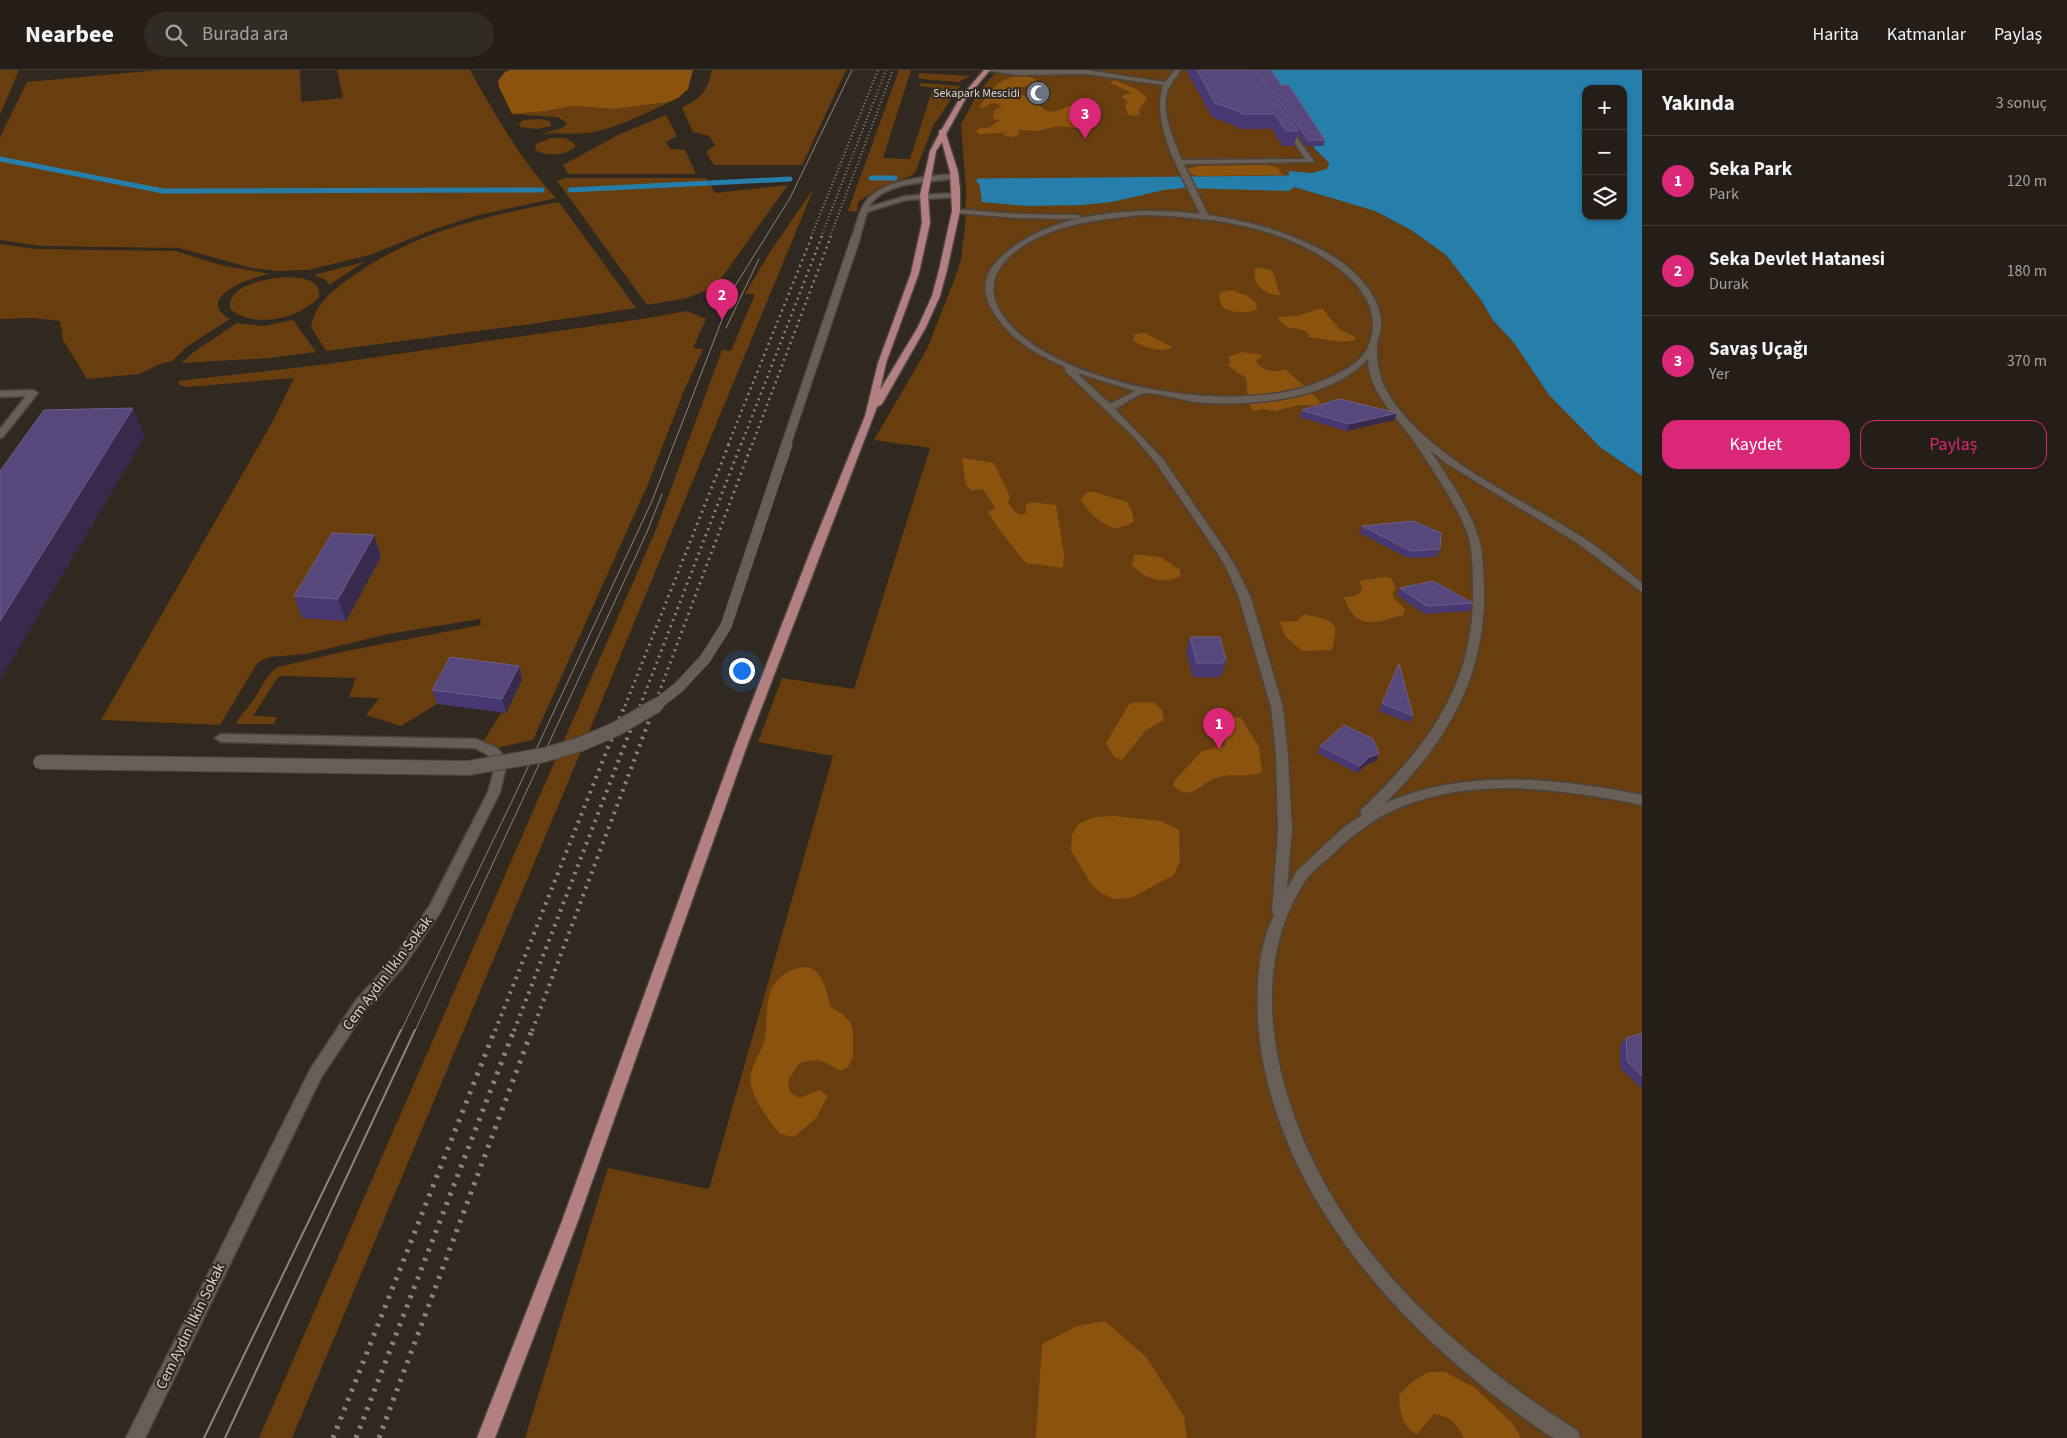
<!DOCTYPE html>
<html lang="tr">
<head>
<meta charset="utf-8">
<style>
	:root { --surface:#251e18; --page:#312b25; --text:#f1f3f6; --muted:#a3a2a2; --line:#423c37; --accent:#db2777 }
	body { margin:0; font-family:"Source Sans 3",sans-serif; background:var(--page); color:var(--text) }
	.controls { position:absolute; right:15px; top:15px; display:grid; overflow:hidden; border-radius:10px; box-shadow:0 1px 4px #0004 }
	.controls button { width:45px; height:45px; display:grid; place-items:center; padding:0; border:0; border-bottom:1px solid var(--line); background:var(--surface); color:var(--text); font:25px sans-serif }
	.you { position:absolute; left:741px; top:600px; width:18px; height:18px; margin:-12px; border:4px solid #fff; border-radius:50%; background:#1a73e8; box-shadow:0 0 0 8px #1a73e833 }
	.badge { display:grid; place-items:center; width:32px; height:32px; border-radius:50%; background:var(--accent); color:#fff; font-size:16px; font-weight:700 }
	.pin { position:absolute; translate:-50% -41px; filter:drop-shadow(0 1px 2px #0008) }
	.pin::after { content:''; position:absolute; top:26px; width:18px; height:15px; background:inherit; clip-path:polygon(0 0,100% 0,50% 100%) }
	.list { margin:0; padding:0; list-style:none }
	h2 { display:flex; justify-content:space-between; align-items:center; height:65px; margin:0; padding:0 20px; font-size:21px }
	h2 small { font-size:16px; font-weight:400; color:var(--muted) }
	.list li { display:grid; grid-template-columns:32px 1fr auto; gap:15px; align-items:center; box-sizing:border-box; height:90px; padding:0 20px; border-top:1px solid var(--line) }
	.list b { display:block; font-size:19px; white-space:nowrap }
	.list p { margin:0; font-size:16px; white-space:nowrap; color:var(--muted) }
	.list em { font-size:16px; font-style:normal; color:var(--muted) }
	.actions { display:flex; gap:10px; padding:15px 20px }
	.actions a { flex:1; padding:11px 0; border:1px solid var(--accent); border-radius:15px; text-align:center; font-size:18px; color:var(--accent) }
	.actions .main { background:var(--accent); color:#fff }
	.icon { flex:none; width:28px; height:28px; fill:none; stroke:currentColor; stroke-width:2; stroke-linecap:round; stroke-linejoin:round }
	.map { position:relative; flex:none; width:1642px; height:1368px; overflow:hidden }
	header { display:flex; align-items:center; gap:30px; box-sizing:border-box; height:70px; padding:0 25px; background:var(--surface); border-bottom:1px solid var(--line) }
	header strong { font-size:24px }
	nav { display:flex; gap:28px; margin-inline-start:auto; font-size:18px }
	.search { width:350px; height:45px; background:var(--page); display:flex; align-items:center; gap:12px; box-sizing:border-box; padding:0 18px; border-radius:28px; color:var(--muted); font-size:19px }
	main { display:flex }
	aside { flex:1; background:var(--surface) }
	.map>svg:first-child { display:block }
</style>
</head>
<body>
<header>
<strong>Nearbee</strong>
<div class="search"><svg class="icon" aria-label="search" viewBox="0 0 24 24"><circle cx="10" cy="10" r="6"/><path d="M15 15l6 6"/></svg>Burada ara</div>
<nav><a>Harita</a><a>Katmanlar</a><a>Paylaş</a></nav>
</header>
<main>
<div class="map">
<svg width="1642" height="1368" viewBox="0 0 1642 1368">
	<rect width="100%" height="100%" fill="#312820"/>
	<!-- green -->
	<g fill="#683e0f">
		<polygon points="0,0 19,0 0,45"/>
		<path d="M161,0H300L301,32L343,28L337,0H470C495,45 521,90 556,128L475,146L432,160L370,185L308,200L277,201L252,198L179,178L40,176L0,170V67L27,12Z"/>
		<path d="M712,0H846L802,95H714L706,82L715,75L709,66L693,62L682,38C703,26 706,23 712,0Z"/>
		<polygon points="899,0 911,0 883,88 910,89 933,18 920,16 920,13 960,16 933,56 915,103 911,106 879,118 858,132 857,142 848,141"/>
		<path d="M998,0H1266L1317,83L1325,87L1329,94L1327,99C1315,105 1302,103 1290,101V108L1294,117L1375,141L1411,160L1446,185L1481,230L1492,249L1514,273L1549,325L1601,378L1642,406V1368H525L608,1098L709,1119L833,686L758,672L782,608L854,619L930,378L874,370L927,279L955,208L961,190L965,157L966,121L961,55L978,22Z"/>
		<polygon points="919,3 970,6 959,12 921,9 918,7"/>
		<path d="M678,28C653,40 614,60 587,63C572,65 556,62 541,64L562,58L567,54L566,52L557,47L512,44L546,41L573,36L615,39L661,33Z"/>
		<polygon points="666,45 677,66 666,72 670,79 685,80 696,104 568,104 563,95 618,65"/>
		<polygon points="541,49 550,51 551,56 537,59 520,57 519,54 523,50"/>
		<path d="M551,68H565L575,74V77C565,86 547,87 535,80L536,74Z"/>
		<polygon points="565,108 706,108 715,123 788,115 715,217 687,228 647,235 557,111"/>
		<polygon points="814,118 569,710 292,1368 259,1368 655,462 722,280 731,281 755,224 745,224 770,182"/>
		<path d="M559,132L636,238L531,254L326,281L311,257C314,236 331,222 347,210C413,162 481,147 559,132Z"/>
		<path d="M0,174L37,179L176,181L220,195L270,204C251,207 193,228 230,249L188,276L172,291L160,294L139,304L87,309L63,270L60,251L32,248L0,249Z"/>
		<polygon points="364,192 329,215 326,210 314,205"/>
		<path d="M285,207C299,208 322,208 319,227C299,249 254,259 230,239C227,214 267,209 285,207Z"/>
		<path d="M687,241L706,249L693,278L703,279L683,323L648,414L533,670L491,679L481,675L501,643H506L454,602L437,634L401,656L366,645L379,628L349,627L356,608L286,606L278,607L253,646L277,647L274,654H236C240,644 247,640 252,632C261,620 265,605 278,597L346,581L481,555L480,549L388,564L306,584L270,587L260,591L255,597L220,655L101,650L273,351L294,308L187,317L180,315L178,311L328,294L648,248Z"/>
		<polygon points="293,250 316,282 270,288 181,293 195,281 237,253 263,256"/>
	</g>
	<!-- forest -->
	<g fill="#8c530f">
		<polygon points="510,0 693,0 688,19 678,28 668,32 615,39 573,36 546,41 512,44 499,17 498,11 505,2"/>
		<path d="M1017,6C1026,6 1034,6 1040,13L1013,19L1049,42L1056,41L1069,36L1098,40C1096,42 1085,49 1082,50L1081,56L1076,58L1058,56L1039,61L1019,60L1018,65L1013,67L1004,66L1005,63C997,62 988,64 979,64L976,61L980,58H988L1000,50L993,49C993,41 996,38 1003,36L993,33L982,38L979,37C991,20 996,11 1017,6Z"/>
		<polygon points="1114,10 1137,19 1147,28 1139,40 1140,44 1136,46 1128,45 1125,35 1128,32 1121,26 1132,23 1110,13"/>
		<polygon points="1266,95 1278,98 1281,102 1281,105 1197,106 1187,102 1185,99 1201,96"/>
		<path d="M1261,198L1271,200C1277,207 1276,217 1281,225C1265,226 1252,215 1255,199Z"/>
		<path d="M1232,220L1248,226L1257,234L1256,240C1244,244 1235,243 1223,238L1219,229L1220,222Z"/>
		<path d="M1322,238L1340,260L1355,267V270L1343,272L1308,267L1309,264C1296,253 1289,265 1277,247L1297,246Z"/>
		<path d="M1145,263L1172,277C1163,284 1141,277 1133,270L1135,264Z"/>
		<path d="M1242,282L1263,285L1256,291C1261,301 1276,303 1286,299C1293,308 1318,326 1320,333L1317,335H1299L1275,341L1263,339L1253,341L1248,330L1246,308L1227,295L1231,292L1228,287Z"/>
		<polygon points="962,388 994,393 1010,427 1008,433 1015,442 1021,445 1026,443 1026,435 1030,432 1056,435 1064,484 1063,498 1026,493 998,458 988,442 995,438 983,419 972,421 966,415"/>
		<path d="M1088,422H1095L1127,432L1132,442L1134,452C1127,455 1121,458 1114,458C1104,457 1083,438 1081,428Z"/>
		<path d="M1134,484L1160,487L1180,500V506C1163,515 1145,509 1132,495Z"/>
		<path d="M1384,507L1391,508L1396,519L1393,522V527L1405,539L1403,545C1374,553 1356,562 1344,527C1351,527 1358,527 1362,519L1360,511Z"/>
		<path d="M1304,544C1332,551 1341,549 1332,580L1302,581L1285,566L1280,552L1297,551Z"/>
		<polygon points="1144,632 1155,633 1162,640 1164,650 1145,661 1122,690 1114,687 1106,673 1130,633"/>
		<path d="M1232,647L1241,648L1259,677L1262,702C1249,708 1234,703 1219,707C1205,710 1201,719 1192,722C1184,724 1179,720 1173,716L1174,711L1202,681L1225,676V656Z"/>
		<polygon points="1115,746 1161,751 1179,760 1180,791 1174,805 1131,828 1113,829 1100,822 1091,814 1071,780 1072,765 1078,754 1095,747"/>
		<path d="M802,897C824,897 825,920 831,937L842,944L851,953L853,962V987L848,997L840,1001C822,990 818,987 798,994L788,1011L790,1022L799,1028L820,1020L828,1026L816,1048L794,1067L780,1064C769,1050 755,1033 751,1015C747,1000 762,983 765,968C768,952 764,929 774,915C782,904 790,900 802,897Z"/>
		<polygon points="1105,1251 1146,1287 1184,1346 1187,1368 1036,1368 1042,1274 1077,1256"/>
		<path d="M1428,1302H1445L1475,1318L1513,1354L1521,1368H1464C1457,1354 1450,1346 1434,1344L1417,1364C1401,1356 1400,1341 1399,1325L1412,1312Z"/>
	</g>
	<!-- water -->
	<path fill="#267eab" fill-rule="evenodd" d="M1266,0H1642V406L1601,378L1549,325L1514,273L1492,249L1481,230L1446,185L1411,160L1375,141L1294,117L1289,121L1183,118L1164,120L1112,132L1081,135L1028,136L982,132L979,111L1289,108V101L1311,103L1327,99L1329,94C1325,86 1317,84 1313,76H1323ZM1586,19H1623V146H1586Z"/>
	<g fill="none" stroke-linecap="round" stroke-linejoin="round">
		<!-- stream -->
		<g stroke="#267eab" stroke-width="5">
			<polyline points="0,89 163,121 542,120"/>
			<polyline points="871,108 895,108"/>
			<polyline points="979,111 1290,108"/>
			<polyline points="570,120 790,109"/>
		</g>
		<!-- minor casing -->
		<g stroke="#4b433d" stroke-width="3">
			<g id="minor">
				<path d="M984,0H1086L1165,12L1175,0H1181C1175,9 1167,17 1166,28C1163,47 1175,73 1182,90L1305,89L1283,56L1288,55L1314,91L1312,92L1184,94L1208,145C1265,153 1368,181 1381,248C1383,259 1377,267 1377,277C1375,311 1394,336 1417,359C1464,405 1527,432 1582,467C1603,480 1622,497 1642,513V522L1576,472L1447,394L1430,380C1446,405 1470,439 1478,466C1484,483 1483,502 1484,519C1486,606 1446,674 1385,733C1466,698 1558,708 1642,725V735C1568,720 1482,707 1409,734C1380,744 1357,761 1335,782C1326,791 1312,801 1305,811C1248,900 1273,1012 1318,1101C1374,1211 1475,1296 1578,1361L1580,1368C1573,1368 1561,1368 1554,1368C1548,1366 1540,1359 1535,1356C1514,1341 1494,1326 1475,1310C1366,1221 1269,1096 1258,952C1256,916 1258,877 1274,845L1272,841L1278,760L1276,685L1271,637L1239,528L1227,499L1216,481L1156,393L1135,368L1065,301V297C1033,283 1007,268 990,236C981,219 985,202 999,189C1047,141 1136,136 1200,144C1183,107 1150,56 1163,15L1086,4L1017,5ZM1142,145C1210,147 1281,155 1337,197C1349,207 1360,216 1367,231C1375,246 1375,263 1367,279C1356,298 1330,308 1311,315C1233,344 1061,317 1007,251C967,203 1024,169 1066,157C1090,150 1116,148 1142,145ZM1368,289C1368,324 1400,349 1417,376C1433,400 1459,439 1468,465C1473,483 1473,503 1473,522C1474,616 1426,678 1361,740V746L1345,756L1296,802L1287,819L1292,760L1288,685L1283,637L1251,528L1237,499L1226,481L1163,389L1115,339C1123,335 1137,324 1146,323C1156,323 1182,330 1195,332C1248,337 1329,331 1368,289ZM1077,303L1135,321L1110,334Z"/>
				<path d="M955,104L959,106L958,108C931,113 884,110 869,137L905,126L956,123H959V127L906,130L867,142L860,167L856,169L852,167C856,156 858,144 864,134C879,109 929,106 955,104Z"/>
				<polygon points="953,139 1017,144 1078,145 1082,147 1078,149 1017,148 956,143 952,141"/>
				<polygon points="33,320 38,323 3,367 0,368 0,359 26,326 0,327 0,321"/>
				<polygon points="221,664 476,669 497,678 504,686 506,697 500,722 440,843 404,896 366,940 321,1008 145,1368 126,1368 311,998 356,930 394,888 430,835 488,722 493,704 493,691 488,685 475,678 221,672 215,668"/>
			</g>
		</g>
		<!-- major casing -->
		<g stroke="#4b433d" stroke-width="3">
			<path id="major" d="M984,0H990L965,30L946,64L958,102L960,119V141L947,200L940,226L926,257L882,334L877,337L748,673L578,1151L495,1368H477L562,1151L736,673L810,482L865,346L878,293L911,203L922,153L920,125L930,81L939,64V61L942,59L960,28ZM942,72L950,102L952,141L939,200L932,226L918,257L880,320L886,293L919,203L930,153L928,125L936,81Z"/>
		</g>
		<!-- minor -->
		<use href="#minor" fill="#685e55" fill-rule="evenodd"/>
		<!-- major -->
		<use href="#major" fill="#b28081" fill-rule="evenodd"/>
		<!-- tram-far1 -->
		<g stroke="#8c857e" stroke-width="1">
			<polyline points="726,258 759,189"/>
			<polyline points="401,961 513,729 652,431 735,216 790,128 852,0"/>
			<polyline points="415,961 647,462 662,424"/>
		</g>
		<!-- tram -->
		<g stroke="#8c857e" stroke-width="2">
			<polyline points="204,1368 401,960"/>
			<polyline points="225,1368 415,960"/>
		</g>
		<!-- rail-far4 -->
		<g stroke="#8c857e" stroke-width="2" stroke-dasharray="1 2.5" stroke-linecap="butt">
			<polyline points="811,167 878,0"/>
			<polyline points="821,167 886,0"/>
			<polyline points="830,167 893,0"/>
		</g>
		<!-- rail-far3 -->
		<g stroke="#8c857e" stroke-width="2.5" stroke-dasharray="2 4" stroke-linecap="butt">
			<polyline points="728,375 812,166"/>
			<polyline points="741,375 822,166"/>
			<polyline points="752,375 831,166"/>
		</g>
		<!-- rail-far2 -->
		<g stroke="#8c857e" stroke-width="3" stroke-dasharray="2 4.5" stroke-linecap="butt">
			<polyline points="625,636 729,374"/>
			<polyline points="640,636 741,374"/>
			<polyline points="654,636 752,374"/>
		</g>
		<!-- rail-far1 -->
		<g stroke="#8c857e" stroke-width="4" stroke-dasharray="2.5 5.5" stroke-linecap="butt">
			<polyline points="495,961 625,635"/>
			<polyline points="514,961 640,635"/>
			<polyline points="532,961 655,635"/>
		</g>
		<!-- rail -->
		<g stroke="#8c857e" stroke-width="5" stroke-dasharray="3 7" stroke-linecap="butt">
			<polyline points="333,1368 495,960"/>
			<polyline points="356,1368 514,960"/>
			<polyline points="379,1368 532,960"/>
		</g>
		<!-- minor-bridge-far2 casing -->
		<g stroke="#4b433d" stroke-width="11" stroke-linecap="butt">
			<polyline id="minor-bridge-far2" points="786,375 856,167"/>
		</g>
		<!-- minor-bridge-far1 casing -->
		<g stroke="#4b433d" stroke-width="12" stroke-linecap="butt">
			<polyline id="minor-bridge-far1" points="655,636 679,617 705,589 726,556 787,374"/>
		</g>
		<!-- minor-bridge casing -->
		<g stroke="#4b433d" stroke-width="16" stroke-linecap="butt">
			<polyline id="minor-bridge" points="40,692 468,698 544,685 581,674 616,659 657,635"/>
		</g>
		<!-- minor-bridge-far2 -->
		<use href="#minor-bridge-far2" stroke="#685e55" stroke-width="9"/>
		<!-- minor-bridge-far1 -->
		<use href="#minor-bridge-far1" stroke="#685e55" stroke-width="11"/>
		<!-- minor-bridge -->
		<use href="#minor-bridge" stroke="#685e55" stroke-width="14"/>
	</g>
	<!-- wall -->
	<g fill="#473872">
		<polygon points="1186,0 1271,0 1281,15 1325,70 1323,76 1306,76 1297,64 1294,76 1282,76 1272,59 1238,59 1237,57 1212,47"/>
		<polygon points="1302,340 1397,343 1394,350 1347,361 1299,347"/>
		<polygon points="1362,456 1440,479 1437,487 1408,488 1359,463"/>
		<polygon points="381,487 346,551 302,548 294,526"/>
		<polygon points="1400,518 1473,533 1470,541 1424,544 1397,525"/>
		<polygon points="1190,567 1226,590 1222,605 1219,605 1218,608 1193,607 1186,582"/>
		<polygon points="1399,594 1413,646 1410,653 1379,641"/>
		<polygon points="519,596 522,610 506,643 437,634 432,620"/>
		<polygon points="1320,676 1376,691 1366,695 1357,703 1317,683"/>
		<polygon points="1642,963 1642,1018 1640,1017 1620,998 1620,975 1626,968"/>
	</g>
	<!-- shaded-wall -->
	<g fill="#382a4d">
		<polygon points="133,338 145,366 0,610 0,551"/>
		<polygon points="1397,343 1394,350 1347,361 1349,354"/>
		<polygon points="374,465 381,487 346,551 338,529"/>
		<polygon points="519,596 522,610 506,643 502,629"/>
		<polygon points="1379,684 1376,691 1366,695 1357,703 1360,696 1369,687"/>
	</g>
	<!-- building -->
	<g fill="#57487c" stroke="#6b5e89">
		<polygon points="1197,0 1254,0 1298,61 1286,61 1275,44 1242,44 1241,42 1215,33"/>
		<polygon points="1256,0 1271,0 1281,15 1289,15 1325,70 1308,70"/>
		<polygon points="1340,329 1397,343 1349,354 1302,340"/>
		<polygon points="133,338 0,551 0,401 44,340"/>
		<polygon points="1413,451 1441,463 1440,479 1411,481 1362,456"/>
		<polygon points="332,463 374,465 338,529 294,526"/>
		<polygon points="1433,511 1473,533 1427,536 1400,518"/>
		<polygon points="1190,567 1220,567 1226,590 1222,590 1223,593 1197,593"/>
		<polygon points="450,587 519,596 502,629 432,620"/>
		<polygon points="1399,594 1413,646 1382,633"/>
		<polygon points="1344,655 1373,669 1379,684 1369,687 1360,696 1320,676"/>
		<polygon points="1642,963 1642,1006 1627,991 1626,968"/>
	</g>
	<!-- icons -->
	<defs>
		<g id="mosque-disc" transform="scale(1.25)"><circle r="9.5" fill="#6b7280" stroke="#312820"/><path d="M3.5-4.9A6 6 0 1 0 3.5 4.9A5 5 0 1 1 3.5-4.9Z" fill="#fff"/></g>
	</defs>
	<g fill-rule="evenodd">
		<use href="#mosque-disc" x="1038" y="23"/>
	</g>
	<g text-anchor="middle" stroke-width="4" stroke-linejoin="round" paint-order="stroke">
		<!-- far-poi labels -->
		<g font-size="12" fill="#d9d3ce" stroke="#312820" text-anchor="end">
			<text x="1020" y="27">Sekapark Mescidi</text>
		</g>
		<!-- street labels -->
		<g font-size="15" fill="#d9d3ce" stroke="#312820">
			<text transform="translate(387 903) rotate(-53)" y="5">Cem Aydın İlkin Sokak</text>
			<text transform="translate(190 1256) rotate(-64)" y="5">Cem Aydın İlkin Sokak</text>
		</g>
	</g>
</svg>
<div class="controls">
<button>+</button>
<button>−</button>
<button><svg class="icon" aria-label="layers" viewBox="0 0 24 24"><path d="M12 4l9 5-9 5-9-5zM3 14l9 5 9-5"/></svg></button>
</div>
<div class="you"></div>
<div class="pin badge" style="left:1219px;top:679px">1</div>
<div class="pin badge" style="left:722px;top:250px">2</div>
<div class="pin badge" style="left:1085px;top:69px">3</div>
</div>
<aside>
<h2>Yakında<small>3 sonuç</small></h2>
<ul class="list">
<li><span class="badge">1</span><div><b>Seka Park</b><p>Park</p></div><em>120 m</em></li>
<li><span class="badge">2</span><div><b>Seka Devlet Hatanesi</b><p>Durak</p></div><em>180 m</em></li>
<li><span class="badge">3</span><div><b>Savaş Uçağı</b><p>Yer</p></div><em>370 m</em></li>
</ul>
<div class="actions"><a class="main">Kaydet</a><a>Paylaş</a></div>
</aside>
</main>
</body>
</html>
